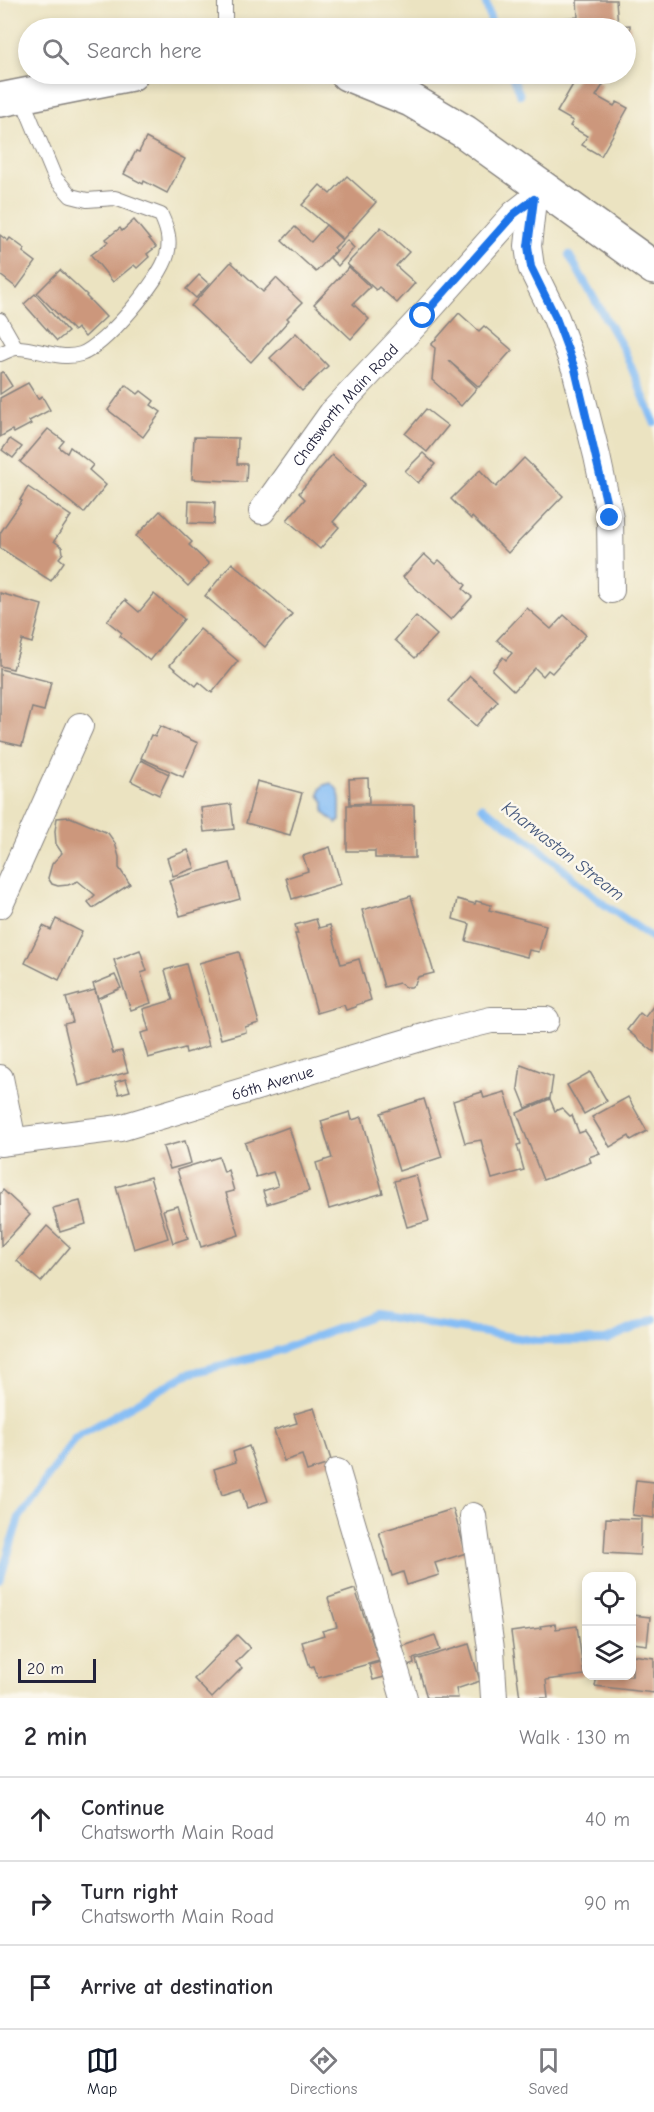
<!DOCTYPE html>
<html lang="en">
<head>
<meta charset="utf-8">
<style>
	:root { --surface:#fff; --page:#f2f2f3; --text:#2b2b33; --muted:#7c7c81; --line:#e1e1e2; --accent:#111827 }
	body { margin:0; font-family:"Comic Neue",sans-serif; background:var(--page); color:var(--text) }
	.controls { position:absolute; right:18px; bottom:18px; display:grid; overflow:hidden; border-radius:12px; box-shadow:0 3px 9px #0003 }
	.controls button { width:54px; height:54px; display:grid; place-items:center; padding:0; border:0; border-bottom:2px solid var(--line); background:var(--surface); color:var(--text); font:30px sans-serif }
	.scale { position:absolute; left:18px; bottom:15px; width:78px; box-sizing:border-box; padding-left:6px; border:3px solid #22223b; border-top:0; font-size:16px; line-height:21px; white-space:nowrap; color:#22223b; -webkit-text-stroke:4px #fbf7ec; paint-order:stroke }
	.stop { position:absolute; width:18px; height:18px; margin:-14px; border:4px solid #1a73e8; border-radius:50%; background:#fff }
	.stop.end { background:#1a73e8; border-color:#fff; box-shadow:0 2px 6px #0008 }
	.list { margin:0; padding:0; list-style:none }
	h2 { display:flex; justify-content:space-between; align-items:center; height:78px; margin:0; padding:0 24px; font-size:26px }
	h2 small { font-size:20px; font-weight:400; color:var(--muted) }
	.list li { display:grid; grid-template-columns:39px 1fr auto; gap:18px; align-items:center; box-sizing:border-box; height:84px; padding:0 24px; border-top:2px solid var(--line) }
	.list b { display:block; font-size:22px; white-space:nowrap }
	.list p { margin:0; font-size:20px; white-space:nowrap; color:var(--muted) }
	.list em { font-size:20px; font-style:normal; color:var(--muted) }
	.icon { flex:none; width:33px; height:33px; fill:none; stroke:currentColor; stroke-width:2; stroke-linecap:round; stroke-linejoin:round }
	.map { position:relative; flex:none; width:654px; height:1698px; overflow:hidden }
	.search { position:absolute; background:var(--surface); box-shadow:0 3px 9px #0003; left:18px; right:18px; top:18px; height:66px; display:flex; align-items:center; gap:15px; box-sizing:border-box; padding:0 21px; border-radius:33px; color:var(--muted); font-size:22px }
	.sheet { height:330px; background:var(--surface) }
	nav { display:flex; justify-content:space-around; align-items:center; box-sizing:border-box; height:84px; border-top:2px solid var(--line); background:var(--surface); font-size:16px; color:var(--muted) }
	nav a { display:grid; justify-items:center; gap:3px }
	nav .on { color:var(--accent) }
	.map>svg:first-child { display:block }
</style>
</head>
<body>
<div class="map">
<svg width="654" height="1698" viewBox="0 0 654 1698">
	<rect width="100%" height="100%" fill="#fbf7ec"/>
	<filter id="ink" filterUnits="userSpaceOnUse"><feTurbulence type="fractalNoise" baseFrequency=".0167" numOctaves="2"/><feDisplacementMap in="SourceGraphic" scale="12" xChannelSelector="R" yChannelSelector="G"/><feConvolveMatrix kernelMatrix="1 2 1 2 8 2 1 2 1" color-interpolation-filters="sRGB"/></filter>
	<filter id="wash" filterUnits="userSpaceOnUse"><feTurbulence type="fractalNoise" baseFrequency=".008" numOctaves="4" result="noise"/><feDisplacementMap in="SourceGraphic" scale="24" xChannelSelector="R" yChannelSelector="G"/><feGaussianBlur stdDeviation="1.35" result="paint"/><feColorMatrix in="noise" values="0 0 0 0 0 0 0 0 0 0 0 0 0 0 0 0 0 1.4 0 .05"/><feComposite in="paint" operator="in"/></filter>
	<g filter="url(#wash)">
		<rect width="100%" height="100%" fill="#ebe3c1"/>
		<!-- water -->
		<path fill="#85bdf5" stroke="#547098" stroke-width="1.5" d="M331,783C344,792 339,807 340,821L336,823C327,813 323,818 324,802L319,795L320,789L324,785Z"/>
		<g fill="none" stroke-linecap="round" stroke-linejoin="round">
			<!-- stream -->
			<g stroke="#85bdf5" stroke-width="8">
				<polyline points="485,0 493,28"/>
				<polyline points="511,74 520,95"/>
				<polyline points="569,255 625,352 654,422"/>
				<polyline points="482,807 534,844 601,902 654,939"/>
				<polyline points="0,1580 19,1518 75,1438 187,1374 271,1353 374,1315 537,1341 606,1340 654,1319"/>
			</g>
		</g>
		<g id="blocks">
			<!-- building -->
			<g fill="#cc977c">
				<polygon points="577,0 616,0 618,26 630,25 630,33 626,33 626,28 562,28 561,18 578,17"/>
				<polygon points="579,74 584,74 603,85 596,96 614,106 617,102 628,108 601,156 582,145 587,136 570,126 573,121 557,112"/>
				<polygon points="146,138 185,159 167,193 144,181 143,184 124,174 136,151 139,152"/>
				<polygon points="347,176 376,202 343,239 302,205 320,185 330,194"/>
				<polygon points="134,220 156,247 147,254 149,257 137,268 134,265 113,282 91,255 108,242 106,239 120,228 122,231"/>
				<polygon points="326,225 342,240 334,248 336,250 316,272 282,241 295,227 311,242"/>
				<polygon points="381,227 409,252 396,266 415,283 397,303 379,287 376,290 347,264"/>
				<polygon points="0,235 8,241 10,238 25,249 23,252 36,262 17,288 0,275"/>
				<polygon points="347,240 354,248 338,266 330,258"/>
				<polygon points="231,262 263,292 276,278 302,303 287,318 289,320 251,362 191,306"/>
				<polygon points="349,267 370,287 353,304 369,319 351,339 314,304"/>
				<polygon points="60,270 87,295 86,296 106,317 85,337 77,328 74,331 37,293"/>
				<polygon points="199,275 209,284 196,298 186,289"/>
				<polygon points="35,294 68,332 57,341 24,304"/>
				<polygon points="459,313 479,331 484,326 512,350 479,387 449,361 477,388 461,406 432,380 435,348 431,345"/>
				<polygon points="296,333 328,366 302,391 270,358"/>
				<polygon points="3,372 12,386 0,394 0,373"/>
				<polygon points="28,383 38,399 42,396 50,410 29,421 31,424 14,433 12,430 0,437 0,398"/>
				<polygon points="126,385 138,394 141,391 154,401 151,405 161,412 143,437 108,410"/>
				<polygon points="426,409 448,426 427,452 405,434"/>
				<polygon points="48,429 64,441 59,447 67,453 70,447 93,465 89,470 106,485 84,513 20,462"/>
				<polygon points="194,437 238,438 237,464 247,464 246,482 192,479"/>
				<polygon points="10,439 22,447 13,458 2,450"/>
				<polygon points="423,453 435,464 418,483 405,471"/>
				<polygon points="332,455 365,484 333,522 339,527 320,549 287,520 305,499 299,493"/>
				<polygon points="524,458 563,496 508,553 472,517 471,519 451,499 480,470 496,487"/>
				<polygon points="28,487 71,516 54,541 62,547 63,553 59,558 64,562 51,581 0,548 0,533 22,501 20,500"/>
				<polygon points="189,501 215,502 214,524 188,523"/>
				<polygon points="160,511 192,542 189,545 209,564 188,586 136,536"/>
				<polygon points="424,554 435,564 439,560 466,585 463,589 472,597 451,620 403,577"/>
				<polygon points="232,563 292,614 265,647 205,596"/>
				<polygon points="0,593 42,605 32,643 22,640 13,669 0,666"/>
				<polygon points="154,594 184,619 150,661 120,636 122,633 107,621 125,600 139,612"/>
				<polygon points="527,608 551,629 564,615 586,635 552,673 548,670 543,676 535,668 514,691 492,670 503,657 506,660 512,653 497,640"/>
				<polygon points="416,616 437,635 415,658 395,640"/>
				<polygon points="200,629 238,661 212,693 199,682 196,686 170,665"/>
				<polygon points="0,669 51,682 44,711 32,708 22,746 0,741"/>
				<polygon points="470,676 498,701 476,726 448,701"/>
				<polygon points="160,726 198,743 183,777 141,758 151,735 155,737"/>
				<polygon points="141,760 169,774 159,795 131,781"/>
				<polygon points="368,778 369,803 350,804 349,779"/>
				<polygon points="257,781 302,793 290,835 246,823"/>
				<polygon points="231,804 234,829 204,832 201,808"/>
				<polygon points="347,805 414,805 415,858 375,858 375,851 347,851"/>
				<polygon points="70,817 108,833 115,843 119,857 119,868 130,884 93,908 88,902 95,895 78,881 68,885 58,886 52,884 48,878 52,864 62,853 56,844 55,831 57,818"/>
				<polygon points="330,847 341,884 292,899 286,878 308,871 303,856"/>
				<polygon points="188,850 195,868 173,876 167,858"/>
				<polygon points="230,863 240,899 180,916 169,880"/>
				<polygon points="411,896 434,973 418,977 415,984 411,987 405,987 399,983 384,987 362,910"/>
				<polygon points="457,899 475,904 476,901 491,905 489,910 546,925 539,952 529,950 527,957 466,941 470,924 453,919"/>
				<polygon points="56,919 82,932 59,980 25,963 43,926 51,930"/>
				<polygon points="316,919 319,928 330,925 341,964 359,959 371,1000 356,1005 356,1007 346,1010 344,1005 317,1013 295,934 298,934 295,925"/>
				<polygon points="140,950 147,971 141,973 151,1003 131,1010 114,960"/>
				<polygon points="239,952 259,1023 245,1027 246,1032 221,1039 199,963"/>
				<polygon points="186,964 209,1046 186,1053 185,1048 148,1058 141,1033 149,1031 143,1009 173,1000 165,970"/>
				<polygon points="115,975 121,988 98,998 93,984"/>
				<polygon points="95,990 113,1053 122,1051 128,1072 79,1086 64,1024 73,1022 66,998"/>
				<polygon points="654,1005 654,1052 627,1030 640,1013 645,1017"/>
				<polygon points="521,1065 553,1077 550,1098 526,1108 518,1088"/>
				<polygon points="590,1072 607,1101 584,1114 567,1085"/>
				<polygon points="126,1079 130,1091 119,1094 115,1082"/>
				<polygon points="482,1092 484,1098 505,1092 521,1144 517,1145 524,1170 492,1179 481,1140 465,1143 453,1101"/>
				<polygon points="628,1097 647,1131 631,1140 629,1136 610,1147 592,1117"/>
				<polygon points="424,1099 442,1157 399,1171 381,1113"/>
				<polygon points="550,1099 555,1111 562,1108 570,1116 572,1115 579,1133 585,1131 600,1153 589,1157 591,1162 543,1180 517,1113"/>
				<polygon points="350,1112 352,1120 362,1117 383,1193 329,1209 316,1163 332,1158 321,1121"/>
				<polygon points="289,1127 309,1191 267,1204 263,1191 278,1186 273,1172 256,1177 245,1143"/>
				<polygon points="185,1141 191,1163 170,1169 163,1147"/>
				<polygon points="219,1157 224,1172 228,1170 234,1191 226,1193 239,1235 201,1247 177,1170"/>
				<polygon points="416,1175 429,1221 407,1227 394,1181"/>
				<polygon points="150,1177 168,1238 134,1249 116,1187"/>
				<polygon points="3,1190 30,1215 1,1246 0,1194"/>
				<polygon points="80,1201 86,1224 60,1232 53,1208"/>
				<polygon points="178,1206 188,1238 173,1243 163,1210"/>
				<polygon points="47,1226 70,1247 41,1282 17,1261"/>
				<polygon points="314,1408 332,1463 307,1471 302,1455 284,1461 274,1430 297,1423 294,1414"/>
				<polygon points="249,1446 268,1501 247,1508 241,1489 222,1495 214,1469 236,1462 233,1452"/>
				<polygon points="636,1480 654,1482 654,1518 632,1515"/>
				<polygon points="453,1509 466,1553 435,1563 439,1575 407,1585 403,1572 392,1576 379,1532"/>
				<polygon points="606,1518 641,1519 640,1555 604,1553"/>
				<polygon points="355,1589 379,1661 318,1678 314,1666 310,1667 302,1642 324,1635 322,1631 337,1627 328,1598"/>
				<polygon points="632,1615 650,1617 647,1645 632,1643"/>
				<polygon points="555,1624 556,1629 577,1626 584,1675 546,1680 548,1698 520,1698 511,1632 541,1628 540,1626"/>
				<polygon points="237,1635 250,1648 236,1662 242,1668 212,1698 194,1679"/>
				<polygon points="435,1635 440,1650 413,1659 414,1664 408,1666 401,1647"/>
				<polygon points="469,1644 480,1681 456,1689 458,1698 427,1698 416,1660"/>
				<polygon points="632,1655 654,1658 654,1693 595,1686 597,1676 632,1676"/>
				<polygon points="384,1661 388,1676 373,1680 369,1665"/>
			</g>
		</g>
	</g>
	<g filter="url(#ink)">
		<use href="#blocks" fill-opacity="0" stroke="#86827e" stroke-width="1.5"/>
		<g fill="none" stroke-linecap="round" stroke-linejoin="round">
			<!-- service casing -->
			<g stroke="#86827e" stroke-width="16">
				<g id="service">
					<polyline points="225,0 225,28"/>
					<polyline points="0,320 16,348"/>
					<path d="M0,354C5,352 12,348 17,348C39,348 59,361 81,354C105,346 161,279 167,255C171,240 167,228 161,215L115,198L87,200L71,196L55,178L21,96"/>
				</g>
			</g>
			<!-- minor casing -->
			<g stroke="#86827e" stroke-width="28">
				<g id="minor">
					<polyline points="535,181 528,246 531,267 556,318 575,369 597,456 610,518 611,590"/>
					<path id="s1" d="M262,511L332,413L423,316L514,214L533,199"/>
					<polyline points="0,905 80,726"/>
					<polyline points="0,1078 13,1141"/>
					<path id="s2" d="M0,1143L120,1128L437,1033L491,1020H546"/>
					<polyline points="337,1472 404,1698"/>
					<polyline points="473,1516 491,1649 494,1698"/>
				</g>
			</g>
			<!-- tertiary casing -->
			<g stroke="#86827e" stroke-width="36">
				<g id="tertiary">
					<polyline points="347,74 411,100 465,132 654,268"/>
					<polyline points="0,100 131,74"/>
				</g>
			</g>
			<!-- service -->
			<use href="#service" stroke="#fff" stroke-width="14"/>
			<!-- minor -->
			<use href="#minor" stroke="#fff" stroke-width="26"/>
			<!-- tertiary -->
			<use href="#tertiary" stroke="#fff" stroke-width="33"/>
		</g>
	</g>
	<g fill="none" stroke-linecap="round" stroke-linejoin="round" filter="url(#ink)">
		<!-- route -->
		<polyline stroke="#1a73e8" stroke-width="8" points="423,316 514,214 534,199 528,246 531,267 556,318 575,369 610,518"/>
	</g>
	<g text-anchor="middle" stroke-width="5" stroke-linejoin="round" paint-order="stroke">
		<!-- street labels -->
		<g font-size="16" fill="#22223b" stroke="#fbf7ec">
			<text dy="6" stroke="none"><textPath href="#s1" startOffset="135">Chatsworth Main Road</textPath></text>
			<text dy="6" stroke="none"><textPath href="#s2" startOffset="280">66th Avenue</textPath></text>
		</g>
		<!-- water labels -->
		<g font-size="18" font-style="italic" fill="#45587c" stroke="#fbf7ec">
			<text transform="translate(563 851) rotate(38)" y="6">Kharwastan Stream</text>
		</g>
	</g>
</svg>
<div class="controls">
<button><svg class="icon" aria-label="locate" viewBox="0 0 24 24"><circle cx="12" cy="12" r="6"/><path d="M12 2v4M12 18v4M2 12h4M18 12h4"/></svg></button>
<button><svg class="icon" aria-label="layers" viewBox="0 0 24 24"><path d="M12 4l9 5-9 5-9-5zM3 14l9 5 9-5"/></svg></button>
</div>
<div class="scale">20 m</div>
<div class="stop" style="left:423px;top:316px"></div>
<div class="stop end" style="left:610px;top:518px"></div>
<div class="search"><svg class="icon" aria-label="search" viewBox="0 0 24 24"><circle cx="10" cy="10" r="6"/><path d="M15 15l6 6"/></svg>Search here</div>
</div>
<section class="sheet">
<h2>2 min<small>Walk · 130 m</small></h2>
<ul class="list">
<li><svg class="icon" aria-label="ahead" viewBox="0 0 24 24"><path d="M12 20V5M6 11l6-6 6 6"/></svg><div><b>Continue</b><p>Chatsworth Main Road</p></div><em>40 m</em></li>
<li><svg class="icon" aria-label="right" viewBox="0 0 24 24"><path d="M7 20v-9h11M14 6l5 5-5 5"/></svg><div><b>Turn right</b><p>Chatsworth Main Road</p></div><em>90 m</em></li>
<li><svg class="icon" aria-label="arrive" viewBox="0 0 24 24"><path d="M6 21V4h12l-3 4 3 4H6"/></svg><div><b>Arrive at destination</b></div></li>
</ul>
</section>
<nav>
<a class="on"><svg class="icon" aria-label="map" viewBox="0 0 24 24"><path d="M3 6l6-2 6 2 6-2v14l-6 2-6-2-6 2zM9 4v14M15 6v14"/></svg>Map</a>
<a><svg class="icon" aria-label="directions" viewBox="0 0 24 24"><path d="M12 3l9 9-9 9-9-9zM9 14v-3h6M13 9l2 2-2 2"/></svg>Directions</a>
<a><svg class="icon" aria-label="saved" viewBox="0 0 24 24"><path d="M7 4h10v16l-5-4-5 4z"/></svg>Saved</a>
</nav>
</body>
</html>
